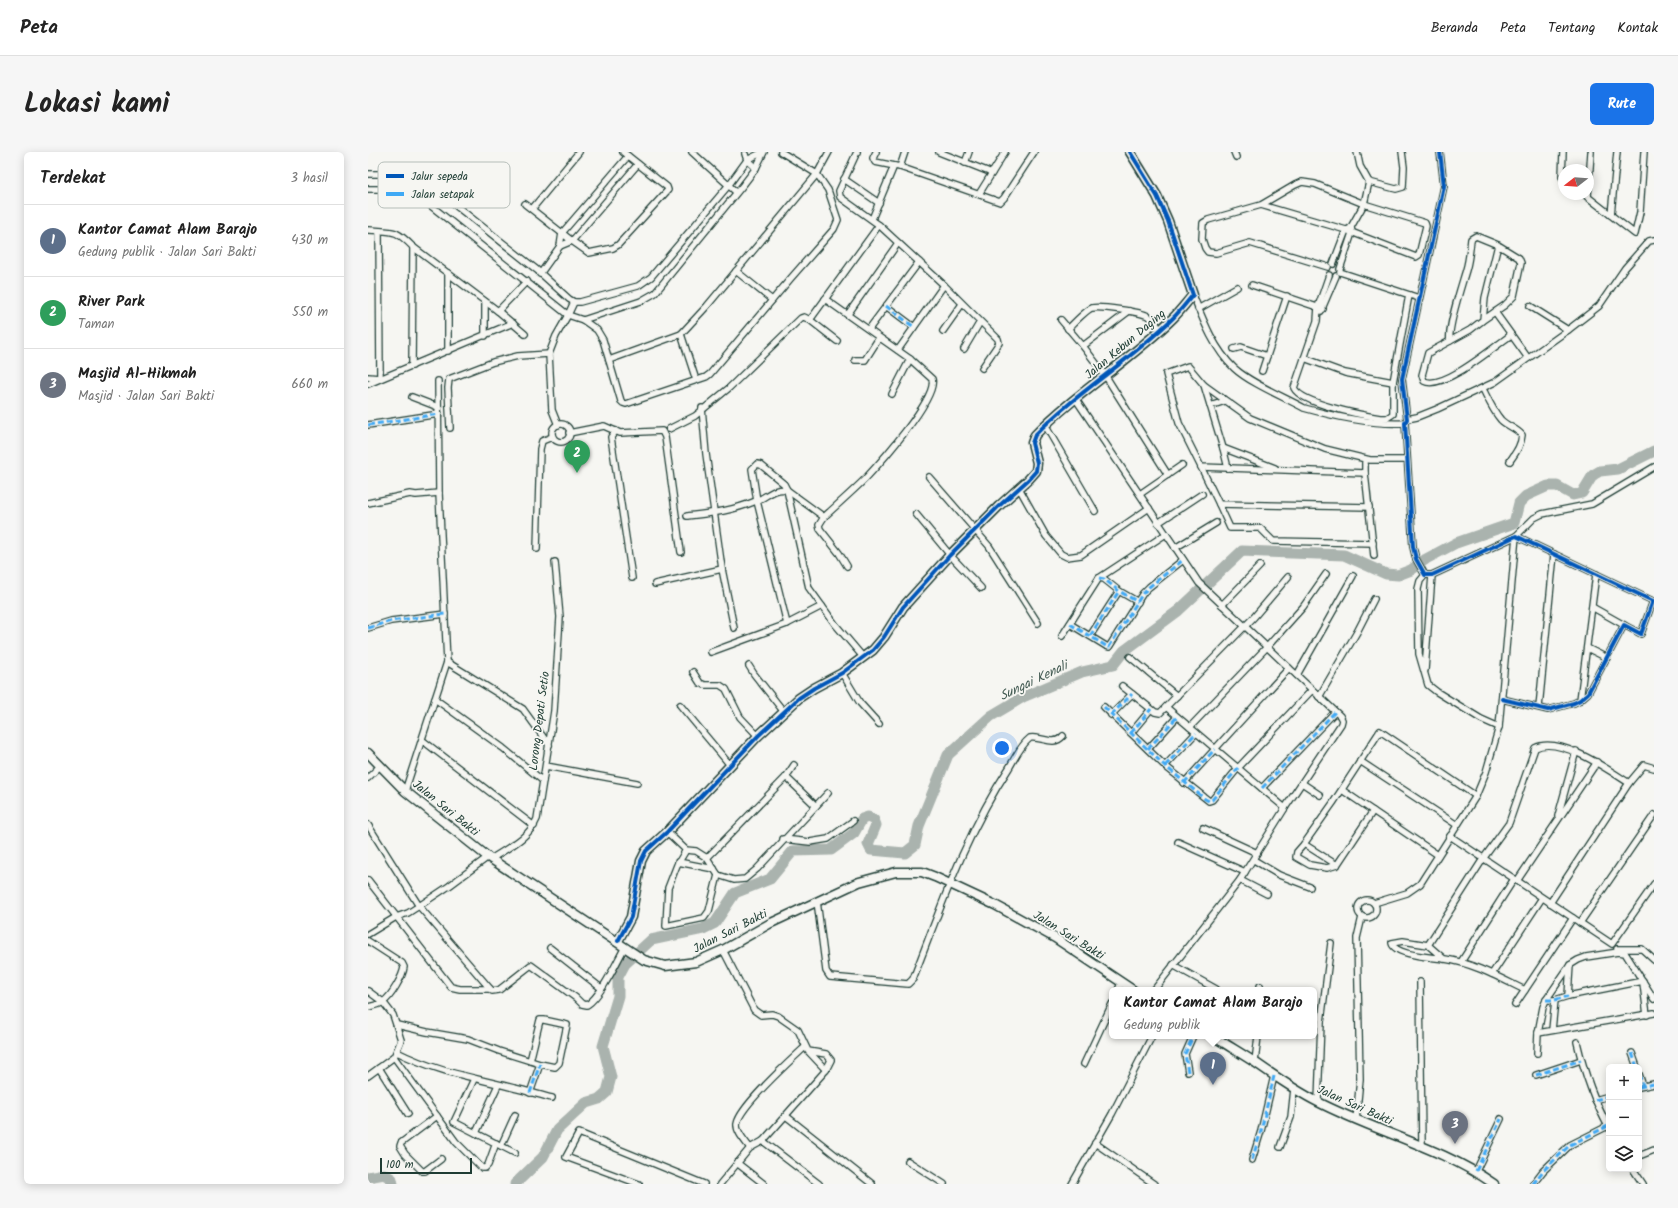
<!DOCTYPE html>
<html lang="id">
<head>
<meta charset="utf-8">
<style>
	:root { --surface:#fff; --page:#f6f6f6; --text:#222; --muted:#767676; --line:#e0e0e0; --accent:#1a73e8 }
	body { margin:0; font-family:Kalam,sans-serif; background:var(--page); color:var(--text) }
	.controls { position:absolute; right:12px; bottom:12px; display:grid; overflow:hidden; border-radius:6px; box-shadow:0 2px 10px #0003 }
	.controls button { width:36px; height:36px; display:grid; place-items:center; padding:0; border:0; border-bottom:1px solid var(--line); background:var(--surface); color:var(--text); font:20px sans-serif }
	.compass { position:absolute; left:1190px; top:12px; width:36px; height:36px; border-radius:50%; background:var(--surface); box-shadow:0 2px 10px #0003; rotate:253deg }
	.scale { position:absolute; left:12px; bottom:10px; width:92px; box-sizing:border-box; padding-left:4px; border:2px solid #1f3d34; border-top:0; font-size:11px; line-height:14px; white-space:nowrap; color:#1f3d34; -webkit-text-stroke:3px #f6f6f2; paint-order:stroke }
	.you { position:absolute; left:634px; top:596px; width:14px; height:14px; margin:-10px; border:3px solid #fff; border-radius:50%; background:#1a73e8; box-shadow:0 0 0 6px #1a73e833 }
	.badge { display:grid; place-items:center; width:26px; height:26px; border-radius:50%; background:var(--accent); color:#fff; font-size:13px; font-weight:700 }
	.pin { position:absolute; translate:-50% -33px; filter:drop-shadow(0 1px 2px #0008) }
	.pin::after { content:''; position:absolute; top:21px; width:14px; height:12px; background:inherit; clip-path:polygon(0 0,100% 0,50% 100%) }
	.popup { position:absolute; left:741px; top:835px; width:208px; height:52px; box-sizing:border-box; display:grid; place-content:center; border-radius:6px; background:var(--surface); filter:drop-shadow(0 1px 3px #0005); font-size:13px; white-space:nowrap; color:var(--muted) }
	.popup b { font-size:15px; color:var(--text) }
	.popup::after { content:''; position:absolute; left:50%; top:100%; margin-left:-8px; border:8px solid transparent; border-top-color:var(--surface) }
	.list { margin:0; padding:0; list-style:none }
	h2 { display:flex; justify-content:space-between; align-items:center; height:52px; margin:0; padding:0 16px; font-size:17px }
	h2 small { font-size:13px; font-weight:400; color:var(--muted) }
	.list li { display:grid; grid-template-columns:26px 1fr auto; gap:12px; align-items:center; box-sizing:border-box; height:72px; padding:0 16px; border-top:1px solid var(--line) }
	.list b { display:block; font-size:15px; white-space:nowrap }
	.list p { margin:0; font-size:13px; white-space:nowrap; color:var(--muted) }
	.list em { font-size:13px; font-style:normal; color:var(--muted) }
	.icon { flex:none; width:22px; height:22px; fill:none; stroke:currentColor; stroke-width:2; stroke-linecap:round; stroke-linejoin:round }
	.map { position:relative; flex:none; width:1286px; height:1032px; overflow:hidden; border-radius:6px }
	header { display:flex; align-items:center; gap:24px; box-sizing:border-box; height:56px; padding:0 20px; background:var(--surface); border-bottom:1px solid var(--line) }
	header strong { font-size:19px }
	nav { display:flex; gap:22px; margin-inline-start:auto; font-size:14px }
	.intro { display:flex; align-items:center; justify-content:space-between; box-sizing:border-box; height:96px; padding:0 24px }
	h1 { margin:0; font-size:28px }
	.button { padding:10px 18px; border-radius:6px; background:var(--accent); color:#fff; font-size:14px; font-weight:700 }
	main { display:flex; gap:24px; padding:0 24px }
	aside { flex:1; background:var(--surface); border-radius:6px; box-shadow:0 2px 10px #0003 }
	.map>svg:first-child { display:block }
</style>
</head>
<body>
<header>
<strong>Peta</strong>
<nav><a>Beranda</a><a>Peta</a><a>Tentang</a><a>Kontak</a></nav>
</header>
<div class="intro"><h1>Lokasi kami</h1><a class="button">Rute</a></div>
<main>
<aside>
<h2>Terdekat<small>3 hasil</small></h2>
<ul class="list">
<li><span class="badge" style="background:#5c6f8a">1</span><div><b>Kantor Camat Alam Barajo</b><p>Gedung publik · Jalan Sari Bakti</p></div><em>430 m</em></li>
<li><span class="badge" style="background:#2e9e5b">2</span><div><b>River Park</b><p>Taman</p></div><em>550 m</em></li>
<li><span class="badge" style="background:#6b7280">3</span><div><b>Masjid Al-Hikmah</b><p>Masjid · Jalan Sari Bakti</p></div><em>660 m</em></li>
</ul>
</aside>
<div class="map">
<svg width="1286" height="1032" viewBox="0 0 1286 1032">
	<rect width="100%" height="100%" fill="#f6f6f2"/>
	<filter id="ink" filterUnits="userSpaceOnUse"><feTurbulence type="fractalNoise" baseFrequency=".025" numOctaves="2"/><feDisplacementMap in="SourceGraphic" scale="8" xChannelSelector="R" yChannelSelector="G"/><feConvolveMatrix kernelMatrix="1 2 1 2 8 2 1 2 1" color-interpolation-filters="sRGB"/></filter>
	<g filter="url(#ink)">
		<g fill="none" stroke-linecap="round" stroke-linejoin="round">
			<!-- river -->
			<g stroke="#aab3ae" stroke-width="11">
				<polyline points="0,1025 16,1022 24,1027 25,1032"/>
				<polyline points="147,1032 175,1005 189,978 218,951 231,947 239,940 243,925 235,894 250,844 250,825 257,812 283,788 335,777 347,771 367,741 402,727 425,699 463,698 486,681 494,667 500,665 506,668 508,673 500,692 503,698 537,701 547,693 551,674 580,603 623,564 655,545 714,520 745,513 756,499 810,459 874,399 976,403 1018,422 1030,423 1043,418 1058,407 1088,391 1146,371 1151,351 1158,344 1180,334 1189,334 1205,343 1214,341 1225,323 1232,319 1250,317 1286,299"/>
			</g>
			<!-- street casing -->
			<g stroke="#1f3d34" stroke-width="8">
				<g id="street">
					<polyline points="324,0 368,40"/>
					<polyline points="489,0 471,39 472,45 511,73 576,133 630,187 631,191 614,216"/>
					<polyline points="508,0 505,6 507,10 532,15 632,50 636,46 666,0"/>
					<polyline points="571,0 624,21"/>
					<polyline points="866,0 868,5"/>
					<polyline points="1072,0 1076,34 1034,227 1039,267 1037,271 1045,395 1048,407 1057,423 1064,423 1148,384 1285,449 1273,482 1256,473 1220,541 1212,548 1206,551 1180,558 1134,547"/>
					<polyline points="1195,0 1194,25 1196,27"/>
					<polyline points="377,2 379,8 388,16"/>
					<polyline points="597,11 601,0"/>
					<polyline points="532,15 537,0"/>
					<polyline points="0,22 44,22 53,26 169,118 201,147 206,150 212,150 270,134 283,125 360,34 379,8 395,0"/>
					<polyline points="476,27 511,51"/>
					<polyline points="1001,30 1028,37 1035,35 1036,15 1034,0"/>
					<path d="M0,37C18,37 36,36 52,45L200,163L215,168L273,149L287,141L375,33L388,16L396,0"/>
					<polyline points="31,38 32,22"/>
					<polyline points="611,42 637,0"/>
					<polyline points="1216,42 1267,82 1272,60 1276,0"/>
					<polyline points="1220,45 1223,0"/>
					<polyline points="157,52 204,89 221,101 245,96 250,93 300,38 299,35 255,0"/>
					<polyline points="893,53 978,78 1048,105 1051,103 1058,74 1057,71 996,52 947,32 934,30 927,33 893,53 840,68 835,71 834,87 837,96 840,100 848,101 882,91 960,115"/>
					<polyline points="164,57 211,0"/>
					<polyline points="1243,63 1249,0"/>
					<polyline points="504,67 526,14"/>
					<path d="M0,78C26,80 26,76 45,95L130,159L157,182"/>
					<polyline points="192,94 204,89 270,12"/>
					<polyline points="965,112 978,78 981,77"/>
					<polyline points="972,117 984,81 983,75 996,52 1001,30 992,14 989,0"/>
					<polyline points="368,119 404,148"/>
					<polyline points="972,120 1051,146"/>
					<polyline points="172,122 192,94 194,81 260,4"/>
					<path d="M961,123L950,155L949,169L926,236C934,252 994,263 1012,266H1019L1025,262V230L1041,143"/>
					<polyline points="884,133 955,157"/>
					<path d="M825,143C835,168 846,197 866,216C882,231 916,245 936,256C968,265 1004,273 1037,271"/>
					<polyline points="518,154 546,175"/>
					<polyline points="1162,154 1200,178"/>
					<polyline points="830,157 869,135"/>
					<polyline points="130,159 159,129"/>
					<polyline points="761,159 715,194 737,223 800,323"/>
					<polyline points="953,159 968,124"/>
					<polyline points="1127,160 1160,206"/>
					<polyline points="480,162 530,91"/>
					<polyline points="215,168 229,178 235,188 253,249 255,251 258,252 338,225 342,222 423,126 466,77 470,68 460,38 449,22 413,0"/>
					<polyline points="442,168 469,189"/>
					<polyline points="693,168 715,194"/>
					<path d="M1115,168L1137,153L1146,144L1153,111L1151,106L1130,93L1108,84L1103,87C1102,97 1101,108 1098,118C1094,132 1079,177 1082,189L1102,178L1115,168L1117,146L1130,93"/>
					<polyline points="501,177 551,110"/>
					<path d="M700,177C705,172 718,158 724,156C732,154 773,160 780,164C786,167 789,173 792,178"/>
					<polyline points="575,179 594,152"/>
					<polyline points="313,182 328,228"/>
					<polyline points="117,184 117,150"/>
					<path d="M1082,189L1060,201L1054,223L1056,229C1075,239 1127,194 1143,183"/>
					<polyline points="596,197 612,170"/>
					<polyline points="866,197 873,195 899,204"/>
					<polyline points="530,198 576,133"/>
					<polyline points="80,199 80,121"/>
					<polyline points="936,206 977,221 1025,230"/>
					<polyline points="241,208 313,182 339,154 449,22 461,0"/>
					<polyline points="487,208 497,208 511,186"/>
					<polyline points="44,214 45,95"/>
					<polyline points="894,219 919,144"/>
					<polyline points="0,225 12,226 11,79"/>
					<polyline points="0,232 145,171"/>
					<polyline points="836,233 855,296 907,316"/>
					<path d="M1115,237C1120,247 1125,259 1133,268C1139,274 1148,276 1154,283C1153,294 1148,300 1142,309"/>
					<polyline points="524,242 542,207"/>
					<polyline points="44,245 70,255"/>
					<polyline points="707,246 831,431 972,564 974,568 973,572 917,656 872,728 786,838"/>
					<polyline points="842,254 857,249"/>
					<polyline points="334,256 338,302 354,417 366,476"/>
					<polyline points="1039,267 1049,265 1069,257 1127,230 1200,178 1231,154 1257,116 1281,89 1286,88"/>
					<circle cx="193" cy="281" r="9"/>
					<polyline points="0,273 71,262"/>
					<polyline points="190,273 184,258 181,202 188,184 200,163 206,150"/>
					<polyline points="677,273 727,359"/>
					<polyline points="82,276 80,236 81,227 125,210 150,204 181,202"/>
					<polyline points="301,277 327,264 361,236 433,166 436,165 442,168 511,73"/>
					<polyline points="248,279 243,285 264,426"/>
					<polyline points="201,281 236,274 252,281 294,279 297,285 313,400"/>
					<polyline points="855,296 860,316"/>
					<polyline points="997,307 997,321 833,315 811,271 798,222 820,214 836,233 882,266 957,297 1002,308 1039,308"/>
					<polyline points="833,315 851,352 1001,355"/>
					<polyline points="997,321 1006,404"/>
					<polyline points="561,325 621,394 670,471"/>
					<polyline points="651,336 678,384 693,402 699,405 713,403 781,356"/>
					<polyline points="772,342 814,313"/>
					<polyline points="0,351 42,342 48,343 71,341"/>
					<polyline points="851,352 862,376 892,376 905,389 1005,391"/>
					<polyline points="548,362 582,403 613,436"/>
					<path d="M319,364C345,361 364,359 388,349C399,345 406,335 419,338L456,365L451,373L452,377L471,401L479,414"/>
					<path d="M456,365C470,352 484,340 497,327C511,312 570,246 564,227L542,207L457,147"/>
					<polyline points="790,371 834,342"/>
					<polyline points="807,396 848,371"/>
					<polyline points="169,397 172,297 174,289 184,285"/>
					<polyline points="1057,423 1052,429 1050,437 1051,502 1060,533 1069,540 1113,567 1131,575"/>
					<polyline points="731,426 736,427 751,439 770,450"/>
					<polyline points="287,432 354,417"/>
					<polyline points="854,453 892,414"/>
					<polyline points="1224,455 1256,473"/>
					<polyline points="419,472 389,349 384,317 389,312 393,313 416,332 419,338 441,436 454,454"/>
					<polyline points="702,472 738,494 741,495 775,441 781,435 815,408"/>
					<polyline points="0,476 23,469 77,462"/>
					<polyline points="694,484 731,426 798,382"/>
					<polyline points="722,484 751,439"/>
					<polyline points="1219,496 1239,506"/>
					<polyline points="343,500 419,472 454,454 467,472 495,505"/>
					<polyline points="762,505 809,544"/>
					<polyline points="79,510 155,557 181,593"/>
					<polyline points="381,514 386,522 416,560"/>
					<polyline points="1057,518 1064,423"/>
					<polyline points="325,520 332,531 337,533 352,533 358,537 372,565 390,584"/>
					<polyline points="474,521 492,551 511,572"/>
					<polyline points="929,523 985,424"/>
					<polyline points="754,534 787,560 792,561 886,465 920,425"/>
					<polyline points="951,545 989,480 1006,447"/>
					<polyline points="67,547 135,596 175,629"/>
					<polyline points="1212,548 1228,422"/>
					<polyline points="312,553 362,613"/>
					<polyline points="736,555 797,614 841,649 844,648 870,616 944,538"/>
					<polyline points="798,555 917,656"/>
					<polyline points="1171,555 1186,402"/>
					<polyline points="743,563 764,542"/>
					<polyline points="822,575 899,495 935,455 958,422"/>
					<polyline points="763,581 783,557"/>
					<polyline points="54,588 166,674"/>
					<polyline points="780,597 809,565"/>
					<polyline points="992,609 1089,673"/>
					<polyline points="178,614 269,631"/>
					<polyline points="797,614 828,581"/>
					<polyline points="418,625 448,654"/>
					<polyline points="0,626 12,614"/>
					<polyline points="816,631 921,516"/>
					<polyline points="934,631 952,643"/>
					<polyline points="894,636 967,560"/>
					<polyline points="974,638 1070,703"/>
					<polyline points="37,639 79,510 71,341 70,229"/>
					<polyline points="1190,664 1208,599"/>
					<path d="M0,673L51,754L124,839L131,838L163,813L208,846L214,852L219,853C234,843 248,811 257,795"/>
					<polyline points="835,676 889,701"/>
					<polyline points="299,680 318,698 328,699 339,706 350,723 366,728 377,727 389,717 460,641"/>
					<polyline points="1082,684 1244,792 1286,732"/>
					<polyline points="415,687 442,690 460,687 485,669"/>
					<polyline points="810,690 877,720"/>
					<polyline points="936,692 969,713 1005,659"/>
					<polyline points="318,698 309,713 300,736 298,774 336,766 341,759 350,723"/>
					<polyline points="339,706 418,625 426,613"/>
					<path d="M123,707C139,696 161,686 169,667L186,559L192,465L187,410"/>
					<polyline points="886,708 911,723 942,735"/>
					<polyline points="310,710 346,717"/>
					<polyline points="969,713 959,716 942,713 928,705 929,700 936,692 965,651 1012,579 1108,644"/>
					<polyline points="0,728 83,835 92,837 122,837"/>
					<polyline points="872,728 899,742"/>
					<polyline points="1149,729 1229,610"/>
					<circle cx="999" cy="757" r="9"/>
					<path d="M449,749L458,819L462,825L540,832L545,827C573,755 598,681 641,616C647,606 652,594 662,586C674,584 685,595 695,584"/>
					<polyline points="1006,751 1039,741 1052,732 1108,644 1118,620 1131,575 1148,384 1166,366 1174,362 1224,352 1286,315"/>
					<polyline points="1182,751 1261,631 1276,613 1286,616"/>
					<polyline points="1212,771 1286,663"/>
					<polyline points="0,782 28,765 40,761 51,754 81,734 120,705"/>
					<path d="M0,789L34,811L36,815C35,824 23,845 15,850C11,853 5,854 0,855"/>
					<path d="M1060,793L1115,707L1141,671L1167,596C1191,583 1241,618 1261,631"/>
					<polyline points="182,796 233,836"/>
					<polyline points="1249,797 1274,797 1286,808"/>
					<path d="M1076,807L1060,793L1035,789L1024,791C1026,803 1067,806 1077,807C1105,811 1132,826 1157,838"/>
					<polyline points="1093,810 1146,727"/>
					<polyline points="805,813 848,837"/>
					<polyline points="1124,822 1174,746"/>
					<polyline points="1052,830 1054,994"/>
					<polyline points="1275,831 1279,863"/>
					<polyline points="750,838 753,831"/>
					<polyline points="891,838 892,834"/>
					<polyline points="0,839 15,850 25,863 33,888 26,905 0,924"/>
					<polyline points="1200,844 1202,813"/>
					<polyline points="1178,848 1187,848 1200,844 1275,829"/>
					<polyline points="1147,853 1205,766"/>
					<polyline points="29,873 59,880 100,887 131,899 172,912 187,915 191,911 199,873 176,868 172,868 162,909"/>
					<polyline points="1184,878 1187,848"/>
					<polyline points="1170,881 1286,861"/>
					<path d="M1209,890C1216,920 1226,949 1241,976"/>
					<path d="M29,900C69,920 104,925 146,936C159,939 172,943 184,946"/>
					<polyline points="441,900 458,918"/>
					<polyline points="1169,901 1170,881 1175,855 1178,848 1202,813 1210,808 1218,805 1250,800 1257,801 1286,847"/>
					<polyline points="1264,901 1269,915"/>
					<polyline points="26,905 88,990 114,1016 117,1016 120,1013 128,991"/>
					<polyline points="887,910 890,884"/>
					<polyline points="716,912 744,852"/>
					<polyline points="11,916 40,962"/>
					<polyline points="820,920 817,902 825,884"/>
					<polyline points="1271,922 1275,934"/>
					<polyline points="1168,923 1213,908"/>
					<polyline points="106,927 86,970 147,1001"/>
					<polyline points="1271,935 1286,932"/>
					<polyline points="162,941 172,912"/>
					<polyline points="1227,948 1241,944"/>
					<polyline points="950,950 953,870 963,791"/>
					<polyline points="69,964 33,991 32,994 37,1002 54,1019 57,1019 73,1007"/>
					<polyline points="418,964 504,1032"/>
					<polyline points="988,968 992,927 989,786 994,765"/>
					<polyline points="108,981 130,933"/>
					<polyline points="395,989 451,1032"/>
					<polyline points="727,991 786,1032"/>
					<polyline points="133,994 147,963"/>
					<polyline points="912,995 923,965 926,937"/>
					<path d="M382,996C378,990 368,980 369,972C371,955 423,908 437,895"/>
					<polyline points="1271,1004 1286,998"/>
					<polyline points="884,1008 893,979 906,924"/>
					<polyline points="540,1009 576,1032"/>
					<polyline points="369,1011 396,1032"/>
					<polyline points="1265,1017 1275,1032"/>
					<polyline points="1108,1019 1133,967"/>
					<polyline points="271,1032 198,1005 211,981 336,1032"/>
					<polyline points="352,1032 382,996 395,989 458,918 463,908 458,902 440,899 430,878 410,864 404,862 393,863 386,858 355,798"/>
					<polyline points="704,1032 744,962 784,884"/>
					<polyline points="1165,1032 1175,1019 1202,993 1240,974"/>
				</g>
			</g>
			<!-- secondary casing -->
			<g stroke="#1f3d34" stroke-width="11">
				<g id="secondary">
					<polyline points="0,601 37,639 120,705 276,808 297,814 328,810 355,798 401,772 491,730 528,720 554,720 567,725 627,753 687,786 765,838"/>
					<path d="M250,789L263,765L273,709L278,699L299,680L390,584L431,546L446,536L474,521L505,498L516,485L535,455L582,403L631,354L660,328L668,319L669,311L664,291L667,283C709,240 762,209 805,166C812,159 818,151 825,143L800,69L789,44L762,0"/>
					<path d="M845,884C859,893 874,902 888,911C908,925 928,939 950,950C1008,980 1073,995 1126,1032"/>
				</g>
			</g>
			<!-- street -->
			<use href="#street" stroke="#f6f6f2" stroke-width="5.5"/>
			<!-- secondary -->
			<use href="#secondary" stroke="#f6f6f2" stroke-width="8"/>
			<!-- quiet -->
			<g stroke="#3fa9f5" stroke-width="3" stroke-dasharray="6 3" stroke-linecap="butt">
				<polyline points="518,154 546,175"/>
				<polyline points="0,273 71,262"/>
				<polyline points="731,426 736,427 751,439 770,450"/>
				<polyline points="702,472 738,494 741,495 775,441 781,435 815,408"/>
				<polyline points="0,476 23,469 77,462"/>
				<polyline points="722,484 751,439"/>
				<polyline points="736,555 797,614 837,647 841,649 844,648 870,616"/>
				<polyline points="743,563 764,542"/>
				<polyline points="763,581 783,557"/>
				<polyline points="780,597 809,565"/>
				<polyline points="797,614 828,581"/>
				<polyline points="816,631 847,597"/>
				<polyline points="894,636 967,560"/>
				<polyline points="1178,848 1187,848 1200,844"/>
				<polyline points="1264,901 1269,915"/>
				<polyline points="820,920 817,902 825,884"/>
				<polyline points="1271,922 1275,934"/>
				<polyline points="1168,923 1213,908"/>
				<polyline points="1271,935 1286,932"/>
				<polyline points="162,941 172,912"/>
				<polyline points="1227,948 1241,944"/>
				<polyline points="884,1008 893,979 906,924"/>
				<polyline points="1108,1019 1133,967"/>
				<polyline points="1165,1032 1175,1019 1202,993 1240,974"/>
			</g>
			<!-- cycleway casing -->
			<g stroke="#f6f6f2" stroke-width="6">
				<g id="cycleway">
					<polyline points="1072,0 1076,34 1034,227 1039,267 1037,271 1045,395 1048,407 1057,423 1064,423 1148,384 1285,449 1273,482 1256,473 1220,541 1212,548 1206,551 1180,558 1134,547"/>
					<path d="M250,789L263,765L273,709L278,699L299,680L390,584L431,546L446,536L474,521L505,498L516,485L535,455L582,403L631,354L660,328L668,319L669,311L664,291L667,283C709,240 762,209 805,166C812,159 818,151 825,143L800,69L789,44L762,0"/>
				</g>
			</g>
			<!-- cycleway -->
			<use href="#cycleway" stroke="#0057b8" stroke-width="4"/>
		</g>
	</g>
	<g text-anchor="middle" stroke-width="3.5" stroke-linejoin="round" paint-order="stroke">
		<!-- street labels -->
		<g font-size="12" fill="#1f3d34" stroke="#f6f6f2">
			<text transform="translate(757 192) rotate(-40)" y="4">Jalan Kebun Daging</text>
			<text transform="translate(171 569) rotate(-83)" y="4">Lorong Depati Setio</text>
			<text transform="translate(78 656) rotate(39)" y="4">Jalan Sari Bakti</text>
			<text transform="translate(362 779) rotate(-27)" y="4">Jalan Sari Bakti</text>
			<text transform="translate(701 783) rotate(32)" y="4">Jalan Sari Bakti</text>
			<text transform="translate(987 953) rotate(24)" y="4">Jalan Sari Bakti</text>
		</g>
		<!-- water labels -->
		<g font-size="13" font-style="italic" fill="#425a52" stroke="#f6f6f2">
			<text transform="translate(665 528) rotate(-26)" y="5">Sungai Kenali</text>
		</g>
	</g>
	<!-- legend -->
	<rect x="10" y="10" width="132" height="46" rx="6" fill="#f6f6f2" stroke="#b6beb9" stroke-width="1"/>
	<rect x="18" y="22" width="18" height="4" fill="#0057b8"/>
	<rect x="18" y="40" width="18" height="4" fill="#3fa9f5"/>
	<g font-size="11" fill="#1f3d34">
		<text x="43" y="28">Jalur sepeda</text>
		<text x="43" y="46">Jalan setapak</text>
	</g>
</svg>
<div class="controls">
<button>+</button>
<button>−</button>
<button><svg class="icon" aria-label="layers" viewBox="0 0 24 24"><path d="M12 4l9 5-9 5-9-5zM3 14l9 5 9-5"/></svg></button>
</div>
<svg class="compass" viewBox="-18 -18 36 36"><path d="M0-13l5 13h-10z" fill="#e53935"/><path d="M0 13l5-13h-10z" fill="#767676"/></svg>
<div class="scale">100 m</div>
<div class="you"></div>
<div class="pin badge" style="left:845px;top:933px;background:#5c6f8a">1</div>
<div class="popup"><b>Kantor Camat Alam Barajo</b>Gedung publik</div>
<div class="pin badge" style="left:209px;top:321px;background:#2e9e5b">2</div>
<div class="pin badge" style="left:1087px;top:992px;background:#6b7280">3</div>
</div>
</main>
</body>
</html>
